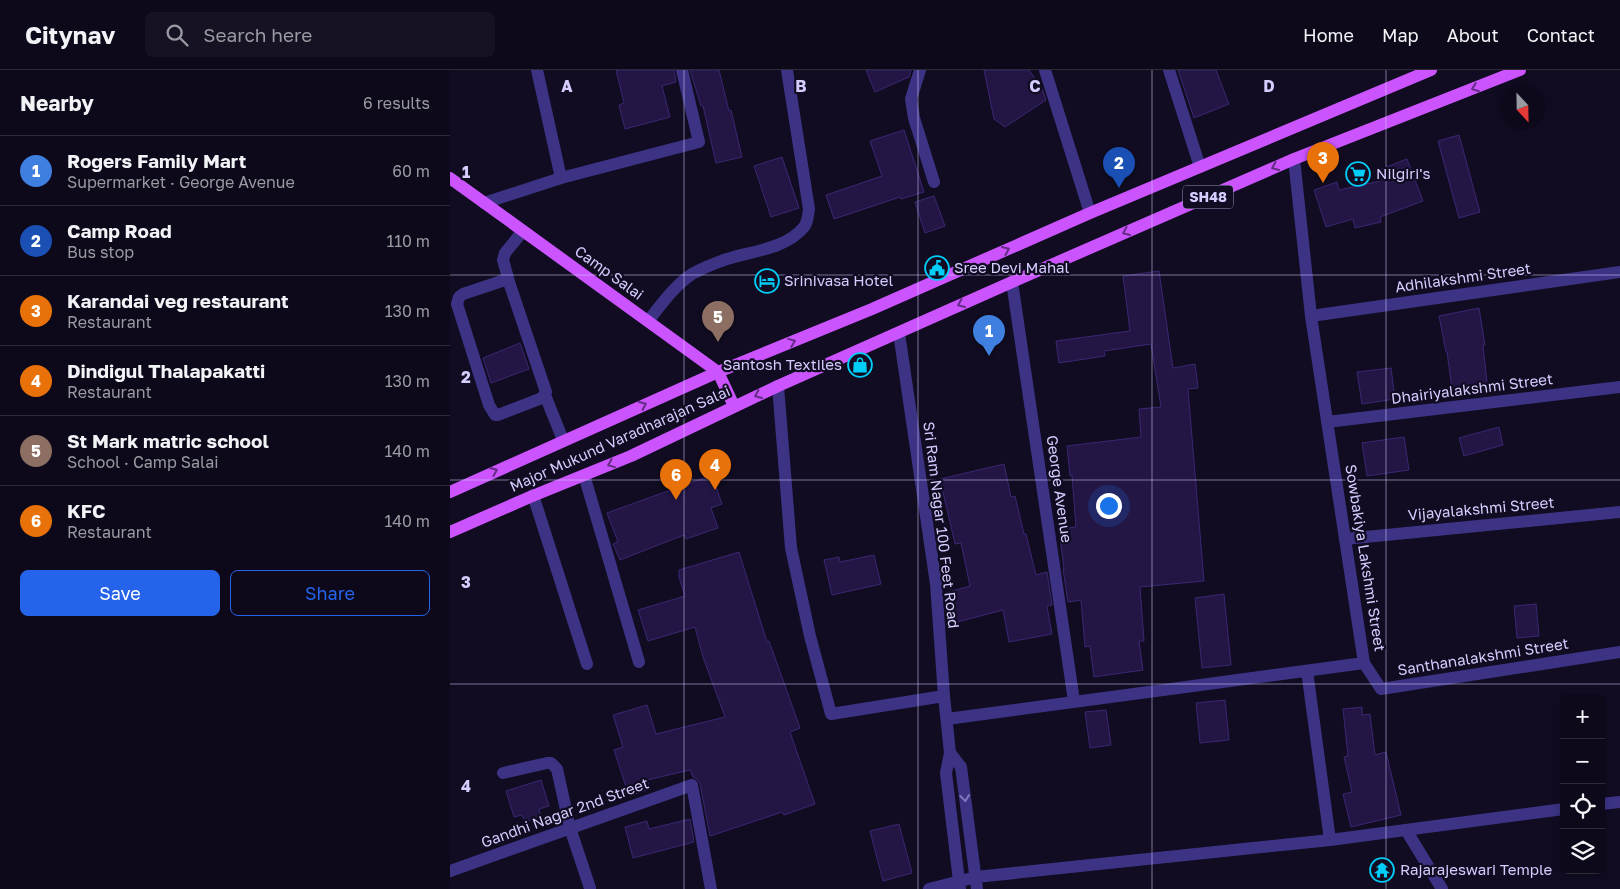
<!DOCTYPE html>
<html lang="en">
<head>
<meta charset="utf-8">
<style>
	:root { --surface:#0d091a; --page:#161223; --text:#f1f3f6; --muted:#9a9aa2; --line:#2d2a39; --accent:#2563eb }
	body { margin:0; font-family:"Golos Text",sans-serif; background:var(--page); color:var(--text) }
	.controls { position:absolute; right:15px; bottom:15px; display:grid; overflow:hidden; border-radius:8px; box-shadow:0 2px 8px #0003 }
	.controls button { width:45px; height:45px; display:grid; place-items:center; padding:0; border:0; border-bottom:1px solid var(--line); background:var(--surface); color:var(--text); font:25px sans-serif }
	.compass { position:absolute; left:1050px; top:15px; width:45px; height:45px; border-radius:50%; background:var(--surface); box-shadow:0 2px 8px #0003; rotate:158deg }
	.you { position:absolute; left:658px; top:435px; width:18px; height:18px; margin:-12px; border:4px solid #fff; border-radius:50%; background:#1a73e8; box-shadow:0 0 0 8px #1a73e833 }
	.badge { display:grid; place-items:center; width:32px; height:32px; border-radius:50%; background:var(--accent); color:#fff; font-size:16px; font-weight:700 }
	.pin { position:absolute; translate:-50% -41px; filter:drop-shadow(0 1px 2px #0008) }
	.pin::after { content:''; position:absolute; top:26px; width:18px; height:15px; background:inherit; clip-path:polygon(0 0,100% 0,50% 100%) }
	.list { margin:0; padding:0; list-style:none }
	h2 { display:flex; justify-content:space-between; align-items:center; height:65px; margin:0; padding:0 20px; font-size:21px }
	h2 small { font-size:16px; font-weight:400; color:var(--muted) }
	.list li { display:grid; grid-template-columns:32px 1fr auto; gap:15px; align-items:center; box-sizing:border-box; height:70px; padding:0 20px; border-top:1px solid var(--line) }
	.list b { display:block; font-size:19px; white-space:nowrap }
	.list p { margin:0; font-size:16px; white-space:nowrap; color:var(--muted) }
	.list em { font-size:16px; font-style:normal; color:var(--muted) }
	.actions { display:flex; gap:10px; padding:15px 20px }
	.actions a { flex:1; padding:11px 0; border:1px solid var(--accent); border-radius:8px; text-align:center; font-size:18px; color:var(--accent) }
	.actions .main { background:var(--accent); color:#fff }
	.icon { flex:none; width:28px; height:28px; fill:none; stroke:currentColor; stroke-width:2; stroke-linecap:round; stroke-linejoin:round }
	.map { position:relative; flex:none; width:1170px; height:819px; overflow:hidden }
	header { display:flex; align-items:center; gap:30px; box-sizing:border-box; height:70px; padding:0 25px; background:var(--surface); border-bottom:1px solid var(--line) }
	header strong { font-size:24px }
	nav { display:flex; gap:28px; margin-inline-start:auto; font-size:18px }
	.search { width:350px; height:45px; background:var(--page); display:flex; align-items:center; gap:12px; box-sizing:border-box; padding:0 18px; border-radius:8px; color:var(--muted); font-size:19px }
	main { display:flex }
	aside { flex:1; background:var(--surface) }
	.map>svg:first-child { display:block }
</style>
</head>
<body>
<header>
<strong>Citynav</strong>
<div class="search"><svg class="icon" aria-label="search" viewBox="0 0 24 24"><circle cx="10" cy="10" r="6"/><path d="M15 15l6 6"/></svg>Search here</div>
<nav><a>Home</a><a>Map</a><a>About</a><a>Contact</a></nav>
</header>
<main>
<aside>
<h2>Nearby<small>6 results</small></h2>
<ul class="list">
<li><span class="badge" style="background:#3f7fe0">1</span><div><b>Rogers Family Mart</b><p>Supermarket · George Avenue</p></div><em>60 m</em></li>
<li><span class="badge" style="background:#1a4fb4">2</span><div><b>Camp Road</b><p>Bus stop</p></div><em>110 m</em></li>
<li><span class="badge" style="background:#e8710a">3</span><div><b>Karandai veg restaurant</b><p>Restaurant</p></div><em>130 m</em></li>
<li><span class="badge" style="background:#e8710a">4</span><div><b>Dindigul Thalapakatti</b><p>Restaurant</p></div><em>130 m</em></li>
<li><span class="badge" style="background:#8d6e63">5</span><div><b>St Mark matric school</b><p>School · Camp Salai</p></div><em>140 m</em></li>
<li><span class="badge" style="background:#e8710a">6</span><div><b>KFC</b><p>Restaurant</p></div><em>140 m</em></li>
</ul>
<div class="actions"><a class="main">Save</a><a>Share</a></div>
</aside>
<div class="map">
<svg width="1170" height="819" viewBox="0 0 1170 819">
	<rect width="100%" height="100%" fill="#110c22"/>
	<!-- building -->
	<g fill="#231645" stroke="#3b2772">
		<polygon points="166,0 224,0 226,12 212,16 220,47 175,59 169,35 174,33"/>
		<polygon points="240,0 269,0 279,41 281,40 292,87 266,93 253,36 251,36"/>
		<polygon points="416,0 461,0 459,7 425,22"/>
		<polygon points="534,0 579,0 593,21 596,30 555,57 544,49"/>
		<polygon points="728,0 766,0 779,34 744,48"/>
		<polygon points="454,60 474,122 451,129 450,127 384,149 376,125 432,106 420,71"/>
		<polygon points="1009,65 1030,142 1009,148 988,71"/>
		<polygon points="332,87 349,138 321,147 304,96"/>
		<polygon points="957,89 973,131 930,147 931,152 905,158 903,149 876,157 864,120 887,112 889,120 930,111 926,101"/>
		<polygon points="484,126 495,156 475,163 465,132"/>
		<polygon points="709,201 723,298 745,294 748,318 738,319 754,511 690,517 694,571 689,571 693,600 644,607 640,576 635,577 631,530 618,532 613,499 614,499 609,459 626,457 622,405 620,406 617,376 691,367 689,339 711,337 701,274 654,281 655,286 609,293 606,271 680,261 673,206"/>
		<polygon points="1029,238 1035,275 1033,275 1038,322 1003,326 997,282 996,282 989,246"/>
		<polygon points="70,273 79,299 41,313 33,288"/>
		<polygon points="941,298 945,329 912,334 907,302"/>
		<polygon points="1049,357 1053,375 1014,386 1009,368"/>
		<polygon points="954,367 959,400 917,406 912,373"/>
		<polygon points="554,394 561,427 565,426 574,464 576,464 586,505 597,502 602,535 597,536 602,564 559,572 553,540 500,554 496,537 495,523 520,516 511,473 505,474 490,409"/>
		<polygon points="262,405 272,434 261,438 268,458 236,469 234,465 170,490 163,474 168,472 157,443"/>
		<polygon points="289,482 317,572 319,571 350,658 340,662 365,734 334,745 332,742 260,766 250,714 247,709 243,707 240,700 197,710 200,719 179,726 164,680 173,677 163,645 197,635 206,664 275,647 253,587 245,557 198,571 188,540 235,526 229,507 229,500"/>
		<polygon points="424,485 431,514 382,525 374,490 389,487 390,492"/>
		<polygon points="774,524 781,595 752,598 745,528"/>
		<polygon points="1086,534 1089,566 1067,568 1064,536"/>
		<polygon points="775,630 779,670 750,673 746,633"/>
		<polygon points="912,637 912,645 920,644 925,685 936,682 951,745 901,757 893,724 902,722 894,687 898,686 893,639"/>
		<polygon points="656,640 661,675 640,678 635,642"/>
		<polygon points="91,710 99,736 89,739 91,747 75,752 72,745 64,747 56,721"/>
		<polygon points="240,749 244,772 183,788 175,757 197,751 199,759"/>
		<polygon points="449,754 462,803 433,811 420,761"/>
	</g>
	<g fill="none" stroke-linecap="round" stroke-linejoin="round">
		<!-- street -->
		<g stroke="#3c3385" stroke-width="12">
			<polyline points="87,0 111,108"/>
			<polyline points="470,0 461,29 464,48 484,112"/>
			<polyline points="595,0 640,143"/>
			<polyline points="719,0 750,97"/>
			<polyline points="34,133 111,108 249,72 232,0"/>
			<polyline points="58,209 13,224 9,227 7,234 39,335 45,345 48,345 92,328 96,322 60,215 53,190 55,183 73,161"/>
			<polyline points="562,212 624,631"/>
			<polyline points="861,246 1170,202"/>
			<path d="M198,251C211,235 224,216 242,204C253,198 265,193 277,189C302,181 336,179 354,157C358,152 358,145 359,139L337,0"/>
			<polyline points="449,263 486,514 494,626 500,683 496,703 510,819"/>
			<polyline points="328,316 341,478 360,566 381,644 494,626"/>
			<polyline points="95,325 113,370"/>
			<polyline points="877,352 1170,317"/>
			<polyline points="134,405 189,592"/>
			<polyline points="83,425 137,594"/>
			<polyline points="895,469 1170,442"/>
			<polyline points="914,593 931,619 1170,582"/>
			<polyline points="857,601 880,770"/>
			<polyline points="497,649 914,593 861,246 844,89"/>
			<polyline points="500,683 511,697 527,819"/>
			<polyline points="53,703 97,693 101,693 107,699 120,758 140,818"/>
			<polyline points="1151,734 1170,732"/>
			<polyline points="956,760 992,819"/>
			<polyline points="0,801 242,715 261,819"/>
			<polyline points="479,819 526,807 880,770 1114,739"/>
		</g>
		<!-- primary -->
		<g stroke="#cb54ff" stroke-width="12">
			<polyline points="0,108 268,302 284,336"/>
			<polyline points="0,422 268,302 422,239 640,143 981,0"/>
			<polyline points="0,462 80,427 181,386 328,316 562,212 844,89 1070,0"/>
		</g>
	</g>
	<!-- one-way arrows -->
	<defs><path id="oneway-chevron" d="M-2-3.5L2.5 0L-2 3.5" fill="none" stroke-width="1.6" stroke-linecap="round" stroke-linejoin="round" transform="scale(1.25)"/></defs>
	<g stroke="#652c85">
		<use href="#oneway-chevron" transform="translate(1025 18) rotate(159)"/>
		<use href="#oneway-chevron" transform="translate(825 97) rotate(156)"/>
		<use href="#oneway-chevron" transform="translate(676 162) rotate(157)"/>
		<use href="#oneway-chevron" transform="translate(556 180) rotate(-24)"/>
		<use href="#oneway-chevron" transform="translate(511 234) rotate(156)"/>
		<use href="#oneway-chevron" transform="translate(342 272) rotate(-22)"/>
		<use href="#oneway-chevron" transform="translate(308 325) rotate(155)"/>
		<use href="#oneway-chevron" transform="translate(193 335) rotate(-24)"/>
		<use href="#oneway-chevron" transform="translate(161 394) rotate(158)"/>
		<use href="#oneway-chevron" transform="translate(44 401) rotate(-24)"/>
	</g>
	<use stroke="#8178bc" href="#oneway-chevron" transform="translate(515 728) rotate(83)"/>
	<!-- grid -->
	<path fill="none" stroke="#d6cdff" stroke-width="1" stroke-opacity="0.55" d="M234,0V819M468,0V819M702,0V819M936,0V819M0,205H1170M0,410H1170M0,614H1170"/>
	<!-- icons -->
	<defs>
		<g id="supermarket-ring" transform="scale(1.25)"><circle r="9.5" fill="#110c22" stroke="#00cef8" stroke-width="1.5"/><path d="M-6-5.5h2.5l.6 2H6L4.5 2H-2.5L-4.4-4H-6ZM-1.5 3.2a1.3 1.3 0 1 0 .1 0ZM3 3.2a1.3 1.3 0 1 0 .1 0Z" fill="#00cef8"/></g>
		<g id="civic-ring" transform="scale(1.25)"><circle r="9.5" fill="#110c22" stroke="#00cef8" stroke-width="1.5"/><path d="M-.6-6.5H3V-4.5H.6V-3L4-1V1h2V6H-6V1h2V-1L-.6-3ZM-1.2 2.5V6h2.4V2.5Z" fill="#00cef8"/></g>
		<g id="hotel-ring" transform="scale(1.25)"><circle r="9.5" fill="#110c22" stroke="#00cef8" stroke-width="1.5"/><path d="M-6-4.5h1.5V1H6V5H4.5V3h-9V5H-6ZM-4 0a1.8 1.8 0 1 1 3.6 0ZM.5 0V-2.5h3Q6-2.5 6 0Z" fill="#00cef8"/></g>
		<g id="shop-ring" transform="scale(1.25)"><circle r="9.5" fill="#110c22" stroke="#00cef8" stroke-width="1.5"/><path d="M-5-2.5h2.3a2.7 3.5 0 0 1 5.4 0H5L5.5 6h-11ZM-1.5-2.5h3a1.5 2.3 0 0 0-3 0Z" fill="#00cef8"/></g>
		<g id="temple-ring" transform="scale(1.25)"><circle r="9.5" fill="#110c22" stroke="#00cef8" stroke-width="1.5"/><path d="M0-6L5-2H3V0L6.5 2.5H4V6H1.5V3h-3V6H-4V2.5H-6.5L-3 0V-2H-5Z" fill="#00cef8"/></g>
	</defs>
	<g fill-rule="evenodd">
		<use href="#supermarket-ring" x="908" y="104"/>
		<use href="#civic-ring" x="487" y="198"/>
		<use href="#hotel-ring" x="317" y="211"/>
		<use href="#shop-ring" x="410" y="295"/>
		<use href="#temple-ring" x="932" y="800"/>
	</g>
	<g text-anchor="middle" stroke-width="4.5" stroke-linejoin="round" paint-order="stroke">
		<!-- shield labels -->
		<rect fill="#110c22" stroke="#9b93bd" stroke-width="1" x="733" y="115.5" width="50" height="23" rx="4"/>
		<g font-size="14" font-weight="bold" fill="#d6cdff">
			<text x="758" y="132">SH48</text>
		</g>
		<!-- poi labels -->
		<g font-size="15" fill="#d6cdff" stroke="#110c22" text-anchor="start">
			<text x="926" y="109">Nilgiri's</text>
			<text x="504" y="203">Sree Devi Mahal</text>
			<text x="334" y="216">Srinivasa Hotel</text>
			<text x="392" y="300" text-anchor="end">Santosh Textiles</text>
			<text x="950" y="805">Rajarajeswari Temple</text>
		</g>
		<!-- street labels -->
		<g font-size="15" fill="#d6cdff" stroke="#110c22">
			<text transform="translate(159 203) rotate(36)" y="5">Camp Salai</text>
			<text transform="translate(1013 208) rotate(-8)" y="5">Adhilakshmi Street</text>
			<text transform="translate(1022 319) rotate(-7)" y="5">Dhairiyalakshmi Street</text>
			<text transform="translate(170 369) rotate(-24)" y="5">Major Mukund Varadharajan Salai</text>
			<text transform="translate(609 419) rotate(82)" y="5">George Avenue</text>
			<text transform="translate(1031 439) rotate(-5)" y="5">Vijayalakshmi Street</text>
			<text transform="translate(491 455) rotate(83)" y="5">Sri Ram Nagar 100 Feet Road</text>
			<text transform="translate(915 488) rotate(81)" y="5">Sowbakiya Lakshmi Street</text>
			<text transform="translate(1033 587) rotate(-9)" y="5">Santhanalakshmi Street</text>
			<text transform="translate(115 743) rotate(-20)" y="5">Gandhi Nagar 2nd Street</text>
		</g>
	</g>
	<g font-size="16" text-anchor="middle" font-weight="bold" fill="#d6cdff" stroke="#110c22" stroke-width="4.5" stroke-linejoin="round" paint-order="stroke">
		<text x="117" y="22">A</text>
		<text x="351" y="22">B</text>
		<text x="585" y="22">C</text>
		<text x="819" y="22">D</text>
		<text x="16" y="108">1</text>
		<text x="16" y="313">2</text>
		<text x="16" y="518">3</text>
		<text x="16" y="722">4</text>
	</g>
</svg>
<div class="controls">
<button>+</button>
<button>−</button>
<button><svg class="icon" aria-label="locate" viewBox="0 0 24 24"><circle cx="12" cy="12" r="6"/><path d="M12 2v4M12 18v4M2 12h4M18 12h4"/></svg></button>
<button><svg class="icon" aria-label="layers" viewBox="0 0 24 24"><path d="M12 4l9 5-9 5-9-5zM3 14l9 5 9-5"/></svg></button>
</div>
<svg class="compass" viewBox="-18 -18 36 36"><path d="M0-13l5 13h-10z" fill="#e53935"/><path d="M0 13l5-13h-10z" fill="#9a9aa2"/></svg>
<div class="you"></div>
<div class="pin badge" style="left:539px;top:286px;background:#3f7fe0">1</div>
<div class="pin badge" style="left:669px;top:118px;background:#1a4fb4">2</div>
<div class="pin badge" style="left:873px;top:113px;background:#e8710a">3</div>
<div class="pin badge" style="left:265px;top:420px;background:#e8710a">4</div>
<div class="pin badge" style="left:268px;top:272px;background:#8d6e63">5</div>
<div class="pin badge" style="left:226px;top:430px;background:#e8710a">6</div>
</div>
</main>
</body>
</html>
